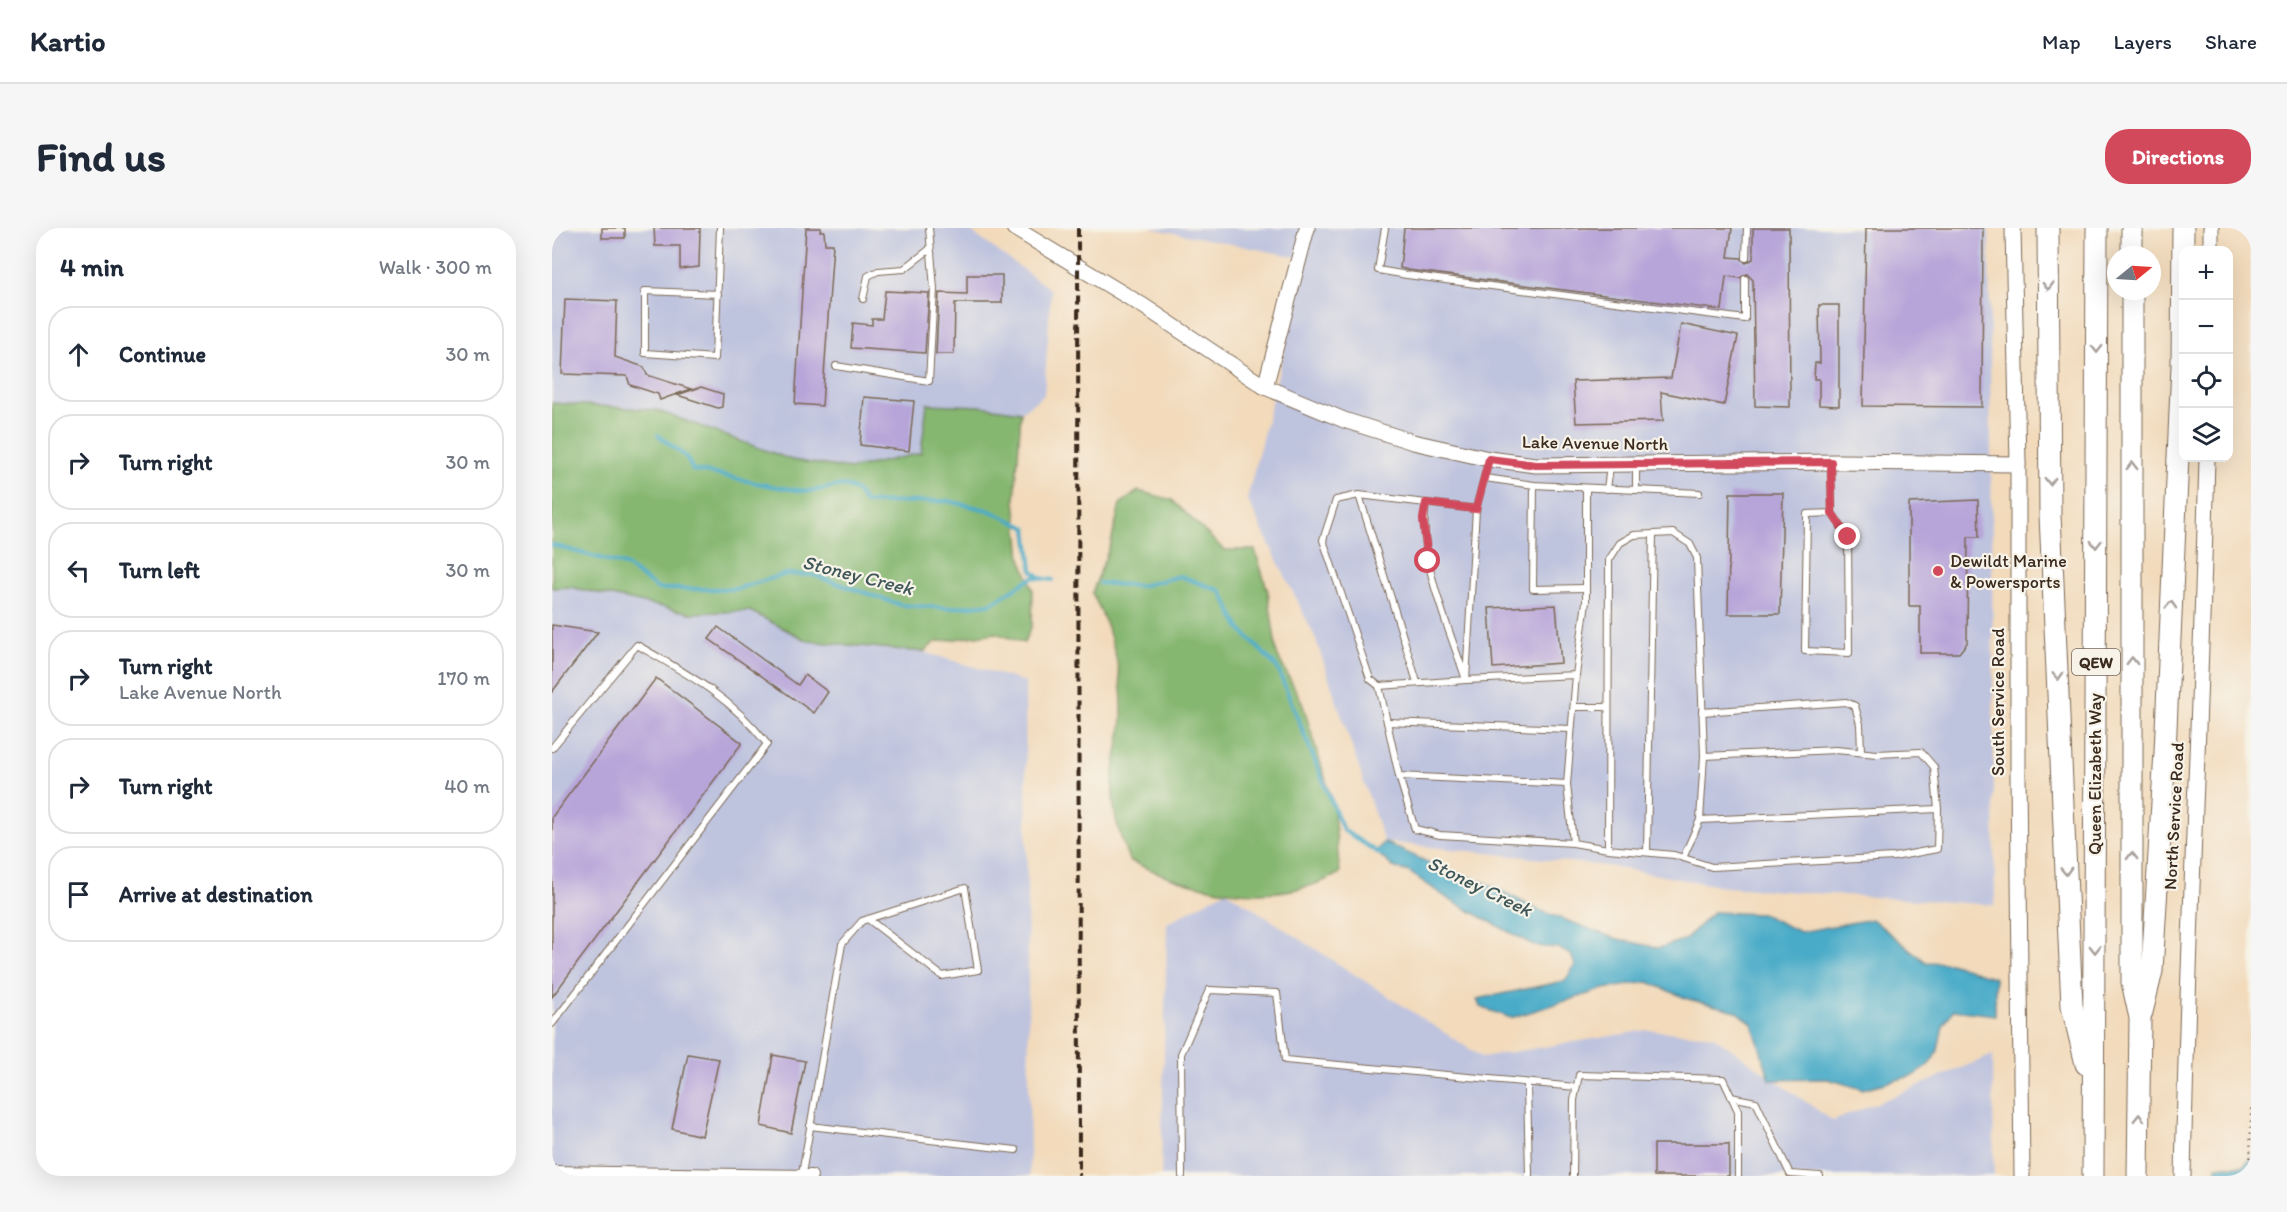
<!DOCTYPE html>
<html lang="en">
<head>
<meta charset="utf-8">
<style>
	:root { --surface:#fff; --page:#f6f6f7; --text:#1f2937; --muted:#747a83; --line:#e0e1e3; --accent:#d1495b }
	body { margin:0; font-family:Itim,sans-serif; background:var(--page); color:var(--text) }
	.controls { position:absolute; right:18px; top:18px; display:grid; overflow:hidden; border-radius:12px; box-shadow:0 6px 24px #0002 }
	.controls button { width:54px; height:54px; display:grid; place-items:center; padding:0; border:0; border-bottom:2px solid var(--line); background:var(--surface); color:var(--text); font:30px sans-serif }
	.compass { position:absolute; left:1555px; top:18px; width:54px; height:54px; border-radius:50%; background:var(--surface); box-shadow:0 6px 24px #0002; rotate:72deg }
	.stop { position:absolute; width:18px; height:18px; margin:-14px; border:4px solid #d1495b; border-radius:50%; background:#fff }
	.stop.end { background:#d1495b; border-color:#fff; box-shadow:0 2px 6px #0008 }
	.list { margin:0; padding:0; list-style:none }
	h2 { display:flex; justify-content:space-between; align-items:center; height:78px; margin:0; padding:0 24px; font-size:26px }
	h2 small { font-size:20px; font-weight:400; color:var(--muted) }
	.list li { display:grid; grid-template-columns:39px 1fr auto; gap:18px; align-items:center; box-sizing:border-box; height:96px; margin:0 12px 12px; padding:0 12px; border:2px solid var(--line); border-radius:24px }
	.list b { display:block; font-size:22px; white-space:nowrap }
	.list p { margin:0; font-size:20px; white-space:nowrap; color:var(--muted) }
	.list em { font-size:20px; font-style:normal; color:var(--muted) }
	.icon { flex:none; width:33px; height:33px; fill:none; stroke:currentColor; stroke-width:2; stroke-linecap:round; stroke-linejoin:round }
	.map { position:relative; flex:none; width:1699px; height:948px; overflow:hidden; border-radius:24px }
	header { display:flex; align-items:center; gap:36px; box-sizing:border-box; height:84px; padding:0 30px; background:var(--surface); border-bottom:2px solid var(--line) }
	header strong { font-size:28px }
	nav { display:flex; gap:33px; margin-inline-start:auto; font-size:21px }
	.intro { display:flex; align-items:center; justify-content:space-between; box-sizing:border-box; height:144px; padding:0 36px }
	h1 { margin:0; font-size:42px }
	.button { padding:15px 27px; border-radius:24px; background:var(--accent); color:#fff; font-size:21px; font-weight:700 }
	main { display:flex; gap:36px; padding:0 36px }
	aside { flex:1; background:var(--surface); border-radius:24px; box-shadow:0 6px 24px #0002 }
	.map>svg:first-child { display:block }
</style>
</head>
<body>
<header>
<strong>Kartio</strong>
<nav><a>Map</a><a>Layers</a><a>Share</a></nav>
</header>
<div class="intro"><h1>Find us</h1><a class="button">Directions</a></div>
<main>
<aside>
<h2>4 min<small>Walk · 300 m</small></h2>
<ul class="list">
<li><svg class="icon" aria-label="ahead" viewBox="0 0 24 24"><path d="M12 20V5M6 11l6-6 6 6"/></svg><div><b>Continue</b></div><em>30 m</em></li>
<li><svg class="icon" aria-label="right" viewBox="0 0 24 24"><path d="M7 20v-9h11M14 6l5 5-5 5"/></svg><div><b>Turn right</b></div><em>30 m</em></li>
<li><svg class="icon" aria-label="left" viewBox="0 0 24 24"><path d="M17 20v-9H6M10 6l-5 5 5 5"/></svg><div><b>Turn left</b></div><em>30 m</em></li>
<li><svg class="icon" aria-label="right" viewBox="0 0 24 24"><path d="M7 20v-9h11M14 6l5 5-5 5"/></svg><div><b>Turn right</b><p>Lake Avenue North</p></div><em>170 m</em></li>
<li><svg class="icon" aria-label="right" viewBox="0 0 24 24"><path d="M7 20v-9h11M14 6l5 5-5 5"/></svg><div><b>Turn right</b></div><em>40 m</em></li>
<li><svg class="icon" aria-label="arrive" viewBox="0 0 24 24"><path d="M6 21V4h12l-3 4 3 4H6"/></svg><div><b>Arrive at destination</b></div></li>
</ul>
</aside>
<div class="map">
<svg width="1699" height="948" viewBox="0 0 1699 948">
	<rect width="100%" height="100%" fill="#f7f3e8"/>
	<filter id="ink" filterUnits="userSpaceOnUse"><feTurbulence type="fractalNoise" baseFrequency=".0167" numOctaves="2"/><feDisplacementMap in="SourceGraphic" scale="12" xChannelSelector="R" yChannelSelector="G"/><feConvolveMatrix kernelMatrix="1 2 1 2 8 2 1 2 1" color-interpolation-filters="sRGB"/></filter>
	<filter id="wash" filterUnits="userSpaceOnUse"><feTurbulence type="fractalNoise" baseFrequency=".008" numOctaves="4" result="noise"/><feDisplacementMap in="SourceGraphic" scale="24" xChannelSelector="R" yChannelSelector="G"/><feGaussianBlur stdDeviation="1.35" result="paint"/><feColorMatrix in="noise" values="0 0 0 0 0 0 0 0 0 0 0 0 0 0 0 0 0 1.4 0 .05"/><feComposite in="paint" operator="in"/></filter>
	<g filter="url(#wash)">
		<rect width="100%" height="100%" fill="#f2dabb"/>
		<!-- industrial -->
		<g fill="#bec3de">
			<polygon points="0,0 414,0 499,62 492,167 469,184 427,178 375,176 369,225 299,241 240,232 104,182 0,175"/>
			<polygon points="598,0 1437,0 1443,677 1173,659 1055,638 832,614 763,409 695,271 755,31"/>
			<polygon points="18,359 138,385 198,383 256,413 372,424 473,454 478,948 0,948 0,360"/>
			<polygon points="674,663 930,829 1096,802 1161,808 1281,893 1441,827 1442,948 609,948 615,695"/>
		</g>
		<!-- forest -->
		<g fill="#86b771" stroke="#607048" stroke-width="1.5">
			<polygon points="0,175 104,182 240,232 299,241 369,225 375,176 427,178 469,184 463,272 469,330 481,362 480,397 472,415 444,405 383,414 372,424 256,413 198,383 138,385 18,359 0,360"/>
			<path d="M586,263L620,272L672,322H703L716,364L725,427L750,474L781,576L788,645C723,681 640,663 577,632C566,603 557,575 562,543C564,525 570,506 570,488C571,446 560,402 540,365L559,315L568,276Z"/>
		</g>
		<!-- water -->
		<g fill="#49abc8" stroke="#426a73" stroke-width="1.5">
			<polygon points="832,614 884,638 932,654 984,681 1062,710 1107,720 1134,711 1161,684 1210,686 1248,704 1320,691 1374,734 1398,735 1443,750 1443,787 1401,782 1391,798 1385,826 1374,840 1363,847 1310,861 1276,851 1218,852 1200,795 1184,783 1136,771 1096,754 1052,761 959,790 928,779 925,771 1013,753 1023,737 1019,727 1006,720 983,718 898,672 857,644 841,639 824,624"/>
			<polygon points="1699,929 1699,948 1664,948 1665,938 1691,938"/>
		</g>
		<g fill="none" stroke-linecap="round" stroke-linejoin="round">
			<!-- stream -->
			<g stroke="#49abc8" stroke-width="4">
				<path d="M106,207L134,229L141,242C180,248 216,260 255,263C270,264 287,253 301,261C306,263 310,271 313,275L396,273L436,282L475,300L480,342L488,349"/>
				<polyline points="0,317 73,337 106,361 184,361 234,346 261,347 349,377 397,380 438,376 481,349 501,352"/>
				<polyline points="548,355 588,358 628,348 669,363 688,401 725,439 791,602 828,626"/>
			</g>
		</g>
		<g id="blocks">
			<!-- building -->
			<g fill="#b7a4d9">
				<rect x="50" y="0" width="23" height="10"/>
				<polygon points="102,0 148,0 147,39 128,41 128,18 103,18"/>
				<polygon points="254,0 269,0 268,3 272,3 273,16 281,16 270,178 243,176"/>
				<polygon points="852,0 1180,0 1176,29 1189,30 1194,35 1201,31 1201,0 1237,0 1238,179 1203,178 1201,52 1195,46 1188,50 1174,48 1170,82 856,42 848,40"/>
				<polygon points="1314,0 1431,0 1430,179 1311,178"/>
				<polygon points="415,47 450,47 450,75 403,75 402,126 384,126 387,65 415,66"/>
				<polygon points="333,63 377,65 373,125 299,120 301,95 320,97 320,91 330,91"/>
				<polygon points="13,71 65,73 63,129 92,139 95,147 139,161 108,172 106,166 78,157 75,148 10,146"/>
				<polygon points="1267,77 1287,77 1287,178 1267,177 1267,151 1262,151 1263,135 1268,135"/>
				<polygon points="1129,96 1186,108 1172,177 1109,164 1111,193 1024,195 1021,153 1119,150"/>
				<polygon points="149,159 171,166 170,179 166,180 125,167"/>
				<polygon points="312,169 362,173 357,223 308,217"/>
				<polygon points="1178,265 1231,265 1228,386 1176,386"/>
				<polygon points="1426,272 1427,309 1416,309 1415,415 1407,425 1368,425 1368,378 1357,378 1357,275"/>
				<polygon points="1004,377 1009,435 941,440 937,380"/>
				<polygon points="0,397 46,404 0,464"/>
				<polygon points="166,399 246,457 253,447 276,464 262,485 157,411"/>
				<polygon points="104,450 190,515 0,769 0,589"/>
				<polygon points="136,826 167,831 150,908 120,901"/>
				<polygon points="221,827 253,833 239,905 209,898"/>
				<rect x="1102" y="916" width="75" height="32"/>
			</g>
		</g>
	</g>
	<g filter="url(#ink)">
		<use href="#blocks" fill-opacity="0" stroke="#7b6855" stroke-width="1.5"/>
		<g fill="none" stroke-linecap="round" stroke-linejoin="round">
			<!-- service casing -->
			<g stroke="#7b6855" stroke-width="8">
				<g id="service">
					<polyline points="833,0 826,42 855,47 1193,91 1193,51"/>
					<polyline points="1194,30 1195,0"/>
					<polyline points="166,66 93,63 93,125 163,130 168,0"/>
					<polyline points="311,71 316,48 326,43 352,41 378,21"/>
					<polyline points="284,138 377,153 382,61 377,0"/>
					<polyline points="1279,234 1280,285 1296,309 1297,425 1253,423 1255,286 1280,285"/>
					<polyline points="1084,236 1084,262"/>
					<polyline points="933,250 982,257 1147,265"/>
					<polyline points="982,257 981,361 1034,360"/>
					<polyline points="1055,261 1058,238"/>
					<polyline points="807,267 865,454"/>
					<path d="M874,275L807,267L784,272L771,312L818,451L827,458L914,452L924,281L874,275C865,331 897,399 914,452L1024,447L1034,374V260"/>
					<polyline points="924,281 937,231"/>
					<polyline points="827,458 847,548 1015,556 1021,615 1056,621 1122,627 1160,639 1342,629 1385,621 1386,581 1382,539 1369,524 1325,526 1284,522 1152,528 1145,330 1138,316 1121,305 1082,307 1068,315 1057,332 1056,621"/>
					<polyline points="1023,479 1056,479"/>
					<polyline points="1150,484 1294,474 1303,478 1308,496 1309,524"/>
					<polyline points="835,494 1018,501"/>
					<path d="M0,520L85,417C136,446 179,469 215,516L0,796"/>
					<polyline points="1152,528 1148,592 1386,581"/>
					<polyline points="847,548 863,601 888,607 1021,615"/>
					<polyline points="1015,556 1024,447"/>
					<polyline points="1095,624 1101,306"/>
					<polyline points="1131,630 1148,592"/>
					<polyline points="975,856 977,948"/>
					<polyline points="1179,869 1204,874 1238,946 1268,948"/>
					<polyline points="258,898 464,922"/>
					<polyline points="250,946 290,716 310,693 316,691 413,660 426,742 390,748 316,691"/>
					<polyline points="630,948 629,826 657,762 725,765 733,832 1024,859"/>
					<polyline points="1021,948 1022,872 1027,847 1171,851 1186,883 1186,948"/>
				</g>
			</g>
			<!-- minor casing -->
			<g stroke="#7b6855" stroke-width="14">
				<polyline id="minor" points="0,944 259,948"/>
			</g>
			<!-- tertiary casing -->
			<g stroke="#7b6855" stroke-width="17">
				<g id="tertiary">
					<polyline points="462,0 593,79 713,159 792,192 861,214 937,231 984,237 1287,234 1466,236"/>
					<polyline points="1461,0 1466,236 1466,546 1470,948"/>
					<polyline points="1659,22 1659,0"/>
					<polyline points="713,159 755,0"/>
					<path d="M1631,948C1636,708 1649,469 1655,230"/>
				</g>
			</g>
			<!-- motorway casing -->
			<g stroke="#7b6855" stroke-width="23">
				<g id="motorway">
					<polyline points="1496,0 1498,287 1520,778 1534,836"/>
					<polyline points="1580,0 1580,27"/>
					<polyline points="1580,63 1580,754 1588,790 1586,948"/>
					<polyline points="1590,784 1600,743 1613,524 1630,138 1631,0"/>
					<polyline points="1541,948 1545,0"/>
				</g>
			</g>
			<!-- path -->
			<polyline stroke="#7b6855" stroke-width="2" stroke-dasharray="1.5 4.5" stroke-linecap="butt" points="1698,948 1699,876"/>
			<!-- service -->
			<use href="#service" stroke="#fff" stroke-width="6"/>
			<!-- minor -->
			<use href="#minor" stroke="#fff" stroke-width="12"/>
			<!-- tertiary -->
			<use href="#tertiary" stroke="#fff" stroke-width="15"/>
			<!-- motorway -->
			<use href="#motorway" stroke="#fff" stroke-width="21"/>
			<!-- rail -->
			<polyline stroke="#3b2a1e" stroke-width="4" stroke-dasharray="9 4.5" stroke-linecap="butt" points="526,0 527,948"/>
		</g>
		<!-- one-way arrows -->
		<defs><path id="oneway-chevron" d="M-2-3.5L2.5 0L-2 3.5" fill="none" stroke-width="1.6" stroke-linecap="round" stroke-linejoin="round" transform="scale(1.5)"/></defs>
		<g stroke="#a79f9a">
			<use href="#oneway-chevron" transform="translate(1496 58) rotate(90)"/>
			<use href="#oneway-chevron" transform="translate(1545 121) rotate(90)"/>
			<use href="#oneway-chevron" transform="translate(1580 238) rotate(-90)"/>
			<use href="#oneway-chevron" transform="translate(1498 253) rotate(90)"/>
			<use href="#oneway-chevron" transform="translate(1544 316) rotate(90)"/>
			<use href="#oneway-chevron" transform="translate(1619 377) rotate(-88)"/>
			<use href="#oneway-chevron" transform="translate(1580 433) rotate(-90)"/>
			<use href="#oneway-chevron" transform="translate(1506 448) rotate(87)"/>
			<use href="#oneway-chevron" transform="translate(1580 628) rotate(-90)"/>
			<use href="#oneway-chevron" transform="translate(1514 643) rotate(88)"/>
			<use href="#oneway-chevron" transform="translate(1543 721) rotate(90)"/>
			<use href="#oneway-chevron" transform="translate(1587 890) rotate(-89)"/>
		</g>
	</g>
	<g fill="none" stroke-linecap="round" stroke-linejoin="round" filter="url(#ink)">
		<!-- route -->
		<polyline stroke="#d1495b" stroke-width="8" points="876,333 871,291 874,275 924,281 937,231 984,237 1279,234 1280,285 1296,309"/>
	</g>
	<!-- markers -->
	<circle fill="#d1495b" stroke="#f7f3e8" stroke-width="2" cx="1386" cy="343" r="6"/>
	<g text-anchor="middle" stroke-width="4.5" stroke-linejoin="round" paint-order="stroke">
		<!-- shield labels -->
		<rect fill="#f7f3e8" stroke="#73665b" stroke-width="1.5" x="1520" y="421" width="48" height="26" rx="4.5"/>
		<g font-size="16" font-weight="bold" fill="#3b2a1e">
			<text x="1544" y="440">QEW</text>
		</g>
		<!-- street labels -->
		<g font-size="18" fill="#3b2a1e" stroke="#f7f3e8">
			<text transform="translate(1043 215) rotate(1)" y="6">Lake Avenue North</text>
			<text transform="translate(1446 474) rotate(-90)" y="6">South Service Road</text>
			<text transform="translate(1543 546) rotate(-90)" y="6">Queen Elizabeth Way</text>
			<text transform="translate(1622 588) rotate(-87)" y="6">North Service Road</text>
		</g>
		<!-- poi labels -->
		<g font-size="18" fill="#3b2a1e" stroke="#f7f3e8" text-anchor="start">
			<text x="1398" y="339">Dewildt Marine<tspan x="1398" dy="21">&amp; Powersports</tspan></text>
		</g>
		<!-- water labels -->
		<g font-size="20" font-style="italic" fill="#40575a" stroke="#f7f3e8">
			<text transform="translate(306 347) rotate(14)" y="7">Stoney Creek</text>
			<text transform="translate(928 658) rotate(26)" y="7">Stoney Creek</text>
		</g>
	</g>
</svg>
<div class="controls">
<button>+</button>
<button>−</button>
<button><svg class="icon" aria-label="locate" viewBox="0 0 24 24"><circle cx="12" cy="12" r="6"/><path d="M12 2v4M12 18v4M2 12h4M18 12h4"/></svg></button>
<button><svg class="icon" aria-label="layers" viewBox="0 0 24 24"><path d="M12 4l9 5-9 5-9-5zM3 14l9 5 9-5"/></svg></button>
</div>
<svg class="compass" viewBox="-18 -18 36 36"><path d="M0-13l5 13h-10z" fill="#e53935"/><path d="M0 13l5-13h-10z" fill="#747a83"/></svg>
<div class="stop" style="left:876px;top:333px"></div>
<div class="stop end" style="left:1296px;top:309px"></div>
</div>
</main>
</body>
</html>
